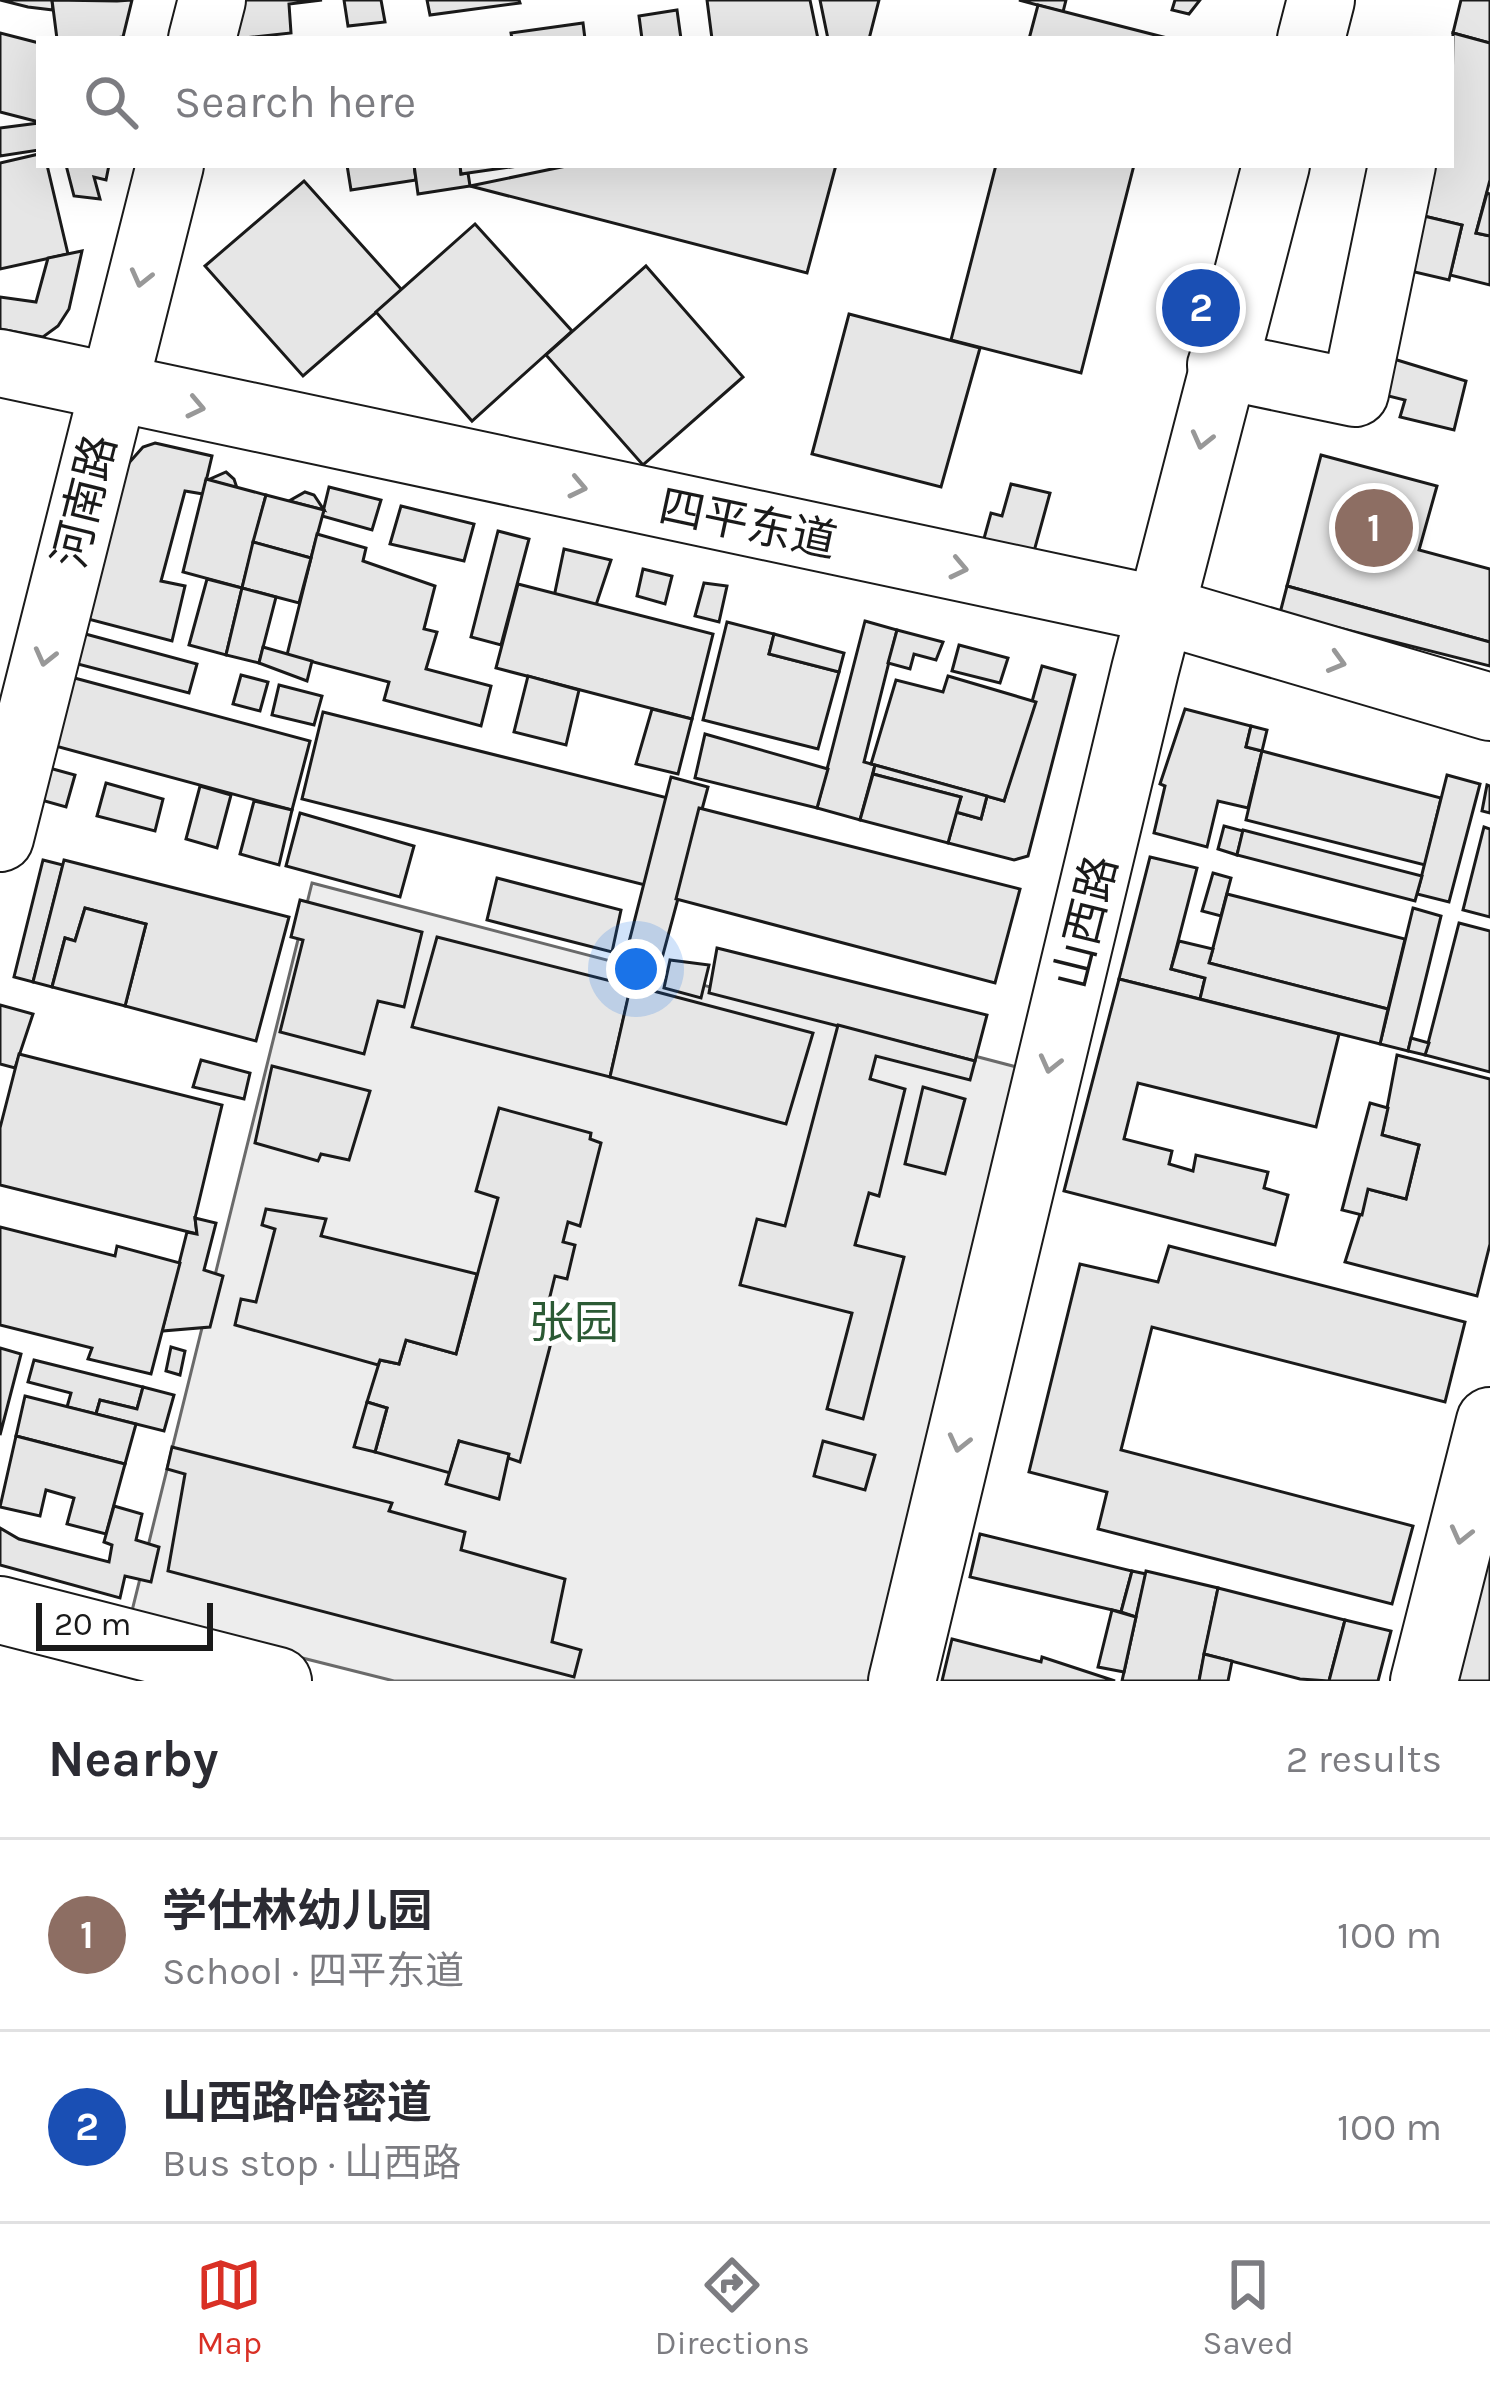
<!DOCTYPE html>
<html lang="en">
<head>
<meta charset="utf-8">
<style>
	:root { --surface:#fff; --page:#f2f2f3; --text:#2b2b33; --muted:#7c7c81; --line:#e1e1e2; --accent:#d93025 }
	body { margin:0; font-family:Karla,"Noto Sans SC",sans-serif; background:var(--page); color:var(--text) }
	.scale { position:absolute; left:36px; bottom:30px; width:177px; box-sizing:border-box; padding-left:12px; border:6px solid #1a1a1a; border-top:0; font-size:33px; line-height:42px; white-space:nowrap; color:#1a1a1a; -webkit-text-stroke:9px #fff; paint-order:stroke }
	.you { position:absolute; left:636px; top:969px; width:42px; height:42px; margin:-30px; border:9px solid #fff; border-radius:50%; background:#1a73e8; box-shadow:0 0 0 18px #1a73e833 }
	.badge { display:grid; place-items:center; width:78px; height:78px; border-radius:50%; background:var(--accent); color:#fff; font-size:39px; font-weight:700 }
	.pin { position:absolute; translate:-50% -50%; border:6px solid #fff; box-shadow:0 3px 12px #0006 }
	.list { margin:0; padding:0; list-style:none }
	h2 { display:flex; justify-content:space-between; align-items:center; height:156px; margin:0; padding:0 48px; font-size:51px }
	h2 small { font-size:39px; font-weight:400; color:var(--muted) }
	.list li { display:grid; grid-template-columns:78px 1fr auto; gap:36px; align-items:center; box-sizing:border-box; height:192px; padding:0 48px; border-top:3px solid var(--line) }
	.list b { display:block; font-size:45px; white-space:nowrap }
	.list p { margin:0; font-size:39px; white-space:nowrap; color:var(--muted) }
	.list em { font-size:39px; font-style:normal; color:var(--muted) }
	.icon { flex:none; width:66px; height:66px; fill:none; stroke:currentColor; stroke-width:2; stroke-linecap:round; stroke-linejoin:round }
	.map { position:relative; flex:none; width:1490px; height:1681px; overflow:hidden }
	.search { position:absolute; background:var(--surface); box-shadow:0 12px 48px #0002; left:36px; right:36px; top:36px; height:132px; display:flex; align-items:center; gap:30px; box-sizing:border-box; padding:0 42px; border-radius:0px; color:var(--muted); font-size:45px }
	.sheet { height:540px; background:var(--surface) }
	nav { display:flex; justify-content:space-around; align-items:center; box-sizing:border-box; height:168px; border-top:3px solid var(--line); background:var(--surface); font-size:33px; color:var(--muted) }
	nav a { display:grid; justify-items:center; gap:6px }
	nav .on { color:var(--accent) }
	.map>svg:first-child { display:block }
</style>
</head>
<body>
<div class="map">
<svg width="1490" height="1681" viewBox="0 0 1490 1681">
	<rect width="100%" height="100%" fill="#fff"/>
	<!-- built -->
	<polygon fill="#ededed" stroke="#6a6a6a" stroke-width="3" points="312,883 1028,1070 879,1681 394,1681 131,1615"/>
	<!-- building -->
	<g fill="#e6e6e6" stroke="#1a1a1a" stroke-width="3">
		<polygon points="0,0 52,0 53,10 28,7"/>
		<polygon points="52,0 117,1 132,0 123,37 108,39 57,39"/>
		<polygon points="244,0 322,0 289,4 291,33 234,39"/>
		<polygon points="344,0 381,0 385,22 348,26"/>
		<polygon points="427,0 519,0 520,3 430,15"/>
		<polygon points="707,0 810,0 818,39 712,39"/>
		<polygon points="820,0 879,0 869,39 828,39"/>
		<polygon points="1019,0 1066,0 1063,12"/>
		<polygon points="1175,0 1200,0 1189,14 1172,10"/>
		<polygon points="1461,0 1490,0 1490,43 1453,33"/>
		<polygon points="1038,5 1167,38 1167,39 1029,39"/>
		<polygon points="677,10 681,39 642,39 639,16"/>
		<polygon points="583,23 585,39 512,39 511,33"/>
		<polygon points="0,33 39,43 39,122 0,112"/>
		<polygon points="1453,33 1490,43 1490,180 1476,233 1490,236 1490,285 1450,275 1462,225 1407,212 1419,165 1451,165"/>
		<polygon points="39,123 39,150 0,156 0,128"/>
		<polygon points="39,154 39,165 47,165 68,254 0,269 0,163"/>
		<polygon points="66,165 109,165 106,180 94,177 100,199 74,196"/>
		<polygon points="347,165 414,165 416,180 351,190"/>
		<polygon points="414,165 460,165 461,174 468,173 470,186 418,194"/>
		<polygon points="460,165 525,165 461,174"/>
		<polygon points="571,165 836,165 807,273 470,186"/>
		<polygon points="996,165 1134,165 1081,373 951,340"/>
		<polygon points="304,181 402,290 303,376 205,266"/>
		<polygon points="1487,193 1490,194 1490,236 1476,233"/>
		<polygon points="1407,212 1462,225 1449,280 1393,267"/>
		<polygon points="475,224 572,331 472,421 376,312"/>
		<polygon points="82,251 69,309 58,326 43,337 0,329 0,297 36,302 48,258"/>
		<polygon points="646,266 743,377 643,465 546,355"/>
		<polygon points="849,314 980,348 941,487 812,454"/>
		<polygon points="1361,349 1466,381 1454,430 1400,417 1405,400 1352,387"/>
		<polygon points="155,443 212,456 203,494 185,491 161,581 185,586 172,641 88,619 128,464 143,447"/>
		<polygon points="1321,455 1437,486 1419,550 1490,569 1490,642 1287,586"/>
		<polygon points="226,472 234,479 237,488 208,480"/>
		<polygon points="206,479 266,495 242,588 183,572"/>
		<polygon points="1011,484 1050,493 1030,566 980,553 991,513 1002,516"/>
		<polygon points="329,487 381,500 372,530 322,516"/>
		<polygon points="305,492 314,495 324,510 289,501"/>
		<polygon points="266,495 324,510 311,558 253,542"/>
		<polygon points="401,506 474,524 464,561 390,544"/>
		<polygon points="498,531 529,539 501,645 471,637"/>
		<polygon points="317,534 366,548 363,561 435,586 424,629 437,632 426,669 491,686 481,726 384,700 389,682 287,655"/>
		<polygon points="253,542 311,558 299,603 242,588"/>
		<polygon points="564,549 611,560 595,608 554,597"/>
		<polygon points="643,569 672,576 665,604 637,596"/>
		<polygon points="207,579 242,588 226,655 189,645"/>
		<polygon points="704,583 727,586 719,622 695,616"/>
		<polygon points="518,584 713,634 692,719 496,668"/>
		<polygon points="1287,586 1490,642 1490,666 1280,613"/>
		<polygon points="242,588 276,597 259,663 226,655"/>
		<polygon points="865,621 897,630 864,762 875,765 860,820 817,808"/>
		<polygon points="727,622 774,634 769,654 839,672 818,749 703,720"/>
		<polygon points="897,630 943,642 936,660 914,654 910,669 888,663"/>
		<polygon points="78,632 197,664 189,693 70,662"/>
		<polygon points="774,634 844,653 839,672 769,654"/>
		<polygon points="959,645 1008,658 1000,683 952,671"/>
		<polygon points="263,647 312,661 307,681 259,663"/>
		<polygon points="1042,666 1075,675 1028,856 1014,860 948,843 956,812 981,819 987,796 1004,801"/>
		<polygon points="241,675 268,682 260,711 233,704"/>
		<polygon points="67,676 310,741 292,810 48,744"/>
		<polygon points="528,676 579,690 566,745 514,732"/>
		<polygon points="948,676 1036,702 1004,801 871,764 896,680 943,692"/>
		<polygon points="279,685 322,696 314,725 272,715"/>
		<polygon points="652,709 692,719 678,774 636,764"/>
		<polygon points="1185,709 1251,726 1246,747 1262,751 1248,808 1218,801 1207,847 1154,833 1165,786 1160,784"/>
		<polygon points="323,712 668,798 645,885 302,799"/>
		<polygon points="1251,726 1267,730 1262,751 1246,747"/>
		<polygon points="705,734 828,769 817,808 695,778"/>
		<polygon points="1262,751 1441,798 1425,865 1246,820"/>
		<polygon points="875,765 987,796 981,819 956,812 961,797 873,774"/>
		<polygon points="42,766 75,775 66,807 34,798"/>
		<polygon points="873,774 961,797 948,843 860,820"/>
		<polygon points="1447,775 1480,784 1449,902 1417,894"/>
		<polygon points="671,777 708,787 661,962 626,954"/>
		<polygon points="106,783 163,799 155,831 97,816"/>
		<polygon points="1487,785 1490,786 1490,813 1482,811"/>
		<polygon points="200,786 231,795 217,848 186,839"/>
		<polygon points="254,801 292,810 279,865 240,854"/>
		<polygon points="699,808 1020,889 995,983 676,899"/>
		<polygon points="300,813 414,846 400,897 286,866"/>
		<polygon points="1224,826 1243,831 1237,855 1218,849"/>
		<polygon points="1484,827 1490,829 1490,917 1463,910"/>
		<polygon points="1243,830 1422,876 1415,901 1237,855"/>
		<polygon points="1150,857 1197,868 1171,969 1205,978 1200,999 1119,979"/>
		<polygon points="43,860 63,865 33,982 14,977"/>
		<polygon points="64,860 289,917 256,1041 125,1006 146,924 85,908 75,941 65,938 52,987 33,982"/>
		<polygon points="1213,873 1231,878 1221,916 1202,911"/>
		<polygon points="497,878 621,910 612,952 487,920"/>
		<polygon points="1227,894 1405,939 1388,1009 1209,963"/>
		<polygon points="300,900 422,932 404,1007 378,1001 364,1054 280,1032 303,940 291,937"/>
		<polygon points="85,908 146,924 125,1006 52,987 65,938 75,941"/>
		<polygon points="1413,908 1441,916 1408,1051 1380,1044"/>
		<polygon points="1459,923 1490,931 1490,1072 1425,1055"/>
		<polygon points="437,937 631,986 610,1077 412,1027"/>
		<polygon points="1179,941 1213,949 1209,963 1388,1009 1380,1044 1200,999 1205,978 1171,969"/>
		<polygon points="717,948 987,1015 975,1061 709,993"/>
		<polygon points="613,951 637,957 632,973 609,968"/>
		<polygon points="670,960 709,965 701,998 664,988"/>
		<polygon points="1119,979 1339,1034 1316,1127 1138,1083 1124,1139 1172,1151 1169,1164 1193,1171 1196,1155 1268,1172 1264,1188 1288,1195 1275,1245 1064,1191"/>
		<polygon points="642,988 813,1033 786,1124 610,1077 629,993"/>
		<polygon points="0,1005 33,1014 15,1068 0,1064"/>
		<polygon points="838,1025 975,1061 970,1080 876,1056 870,1079 905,1089 879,1196 869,1193 855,1245 904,1257 863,1419 827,1409 852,1313 740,1285 757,1219 785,1226"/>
		<polygon points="1411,1038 1429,1043 1425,1055 1408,1051"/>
		<polygon points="19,1054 222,1105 195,1218 197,1234 0,1185 0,1128"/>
		<polygon points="1397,1055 1490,1079 1490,1244 1477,1296 1345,1262 1368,1189 1406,1199 1419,1145 1382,1135"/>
		<polygon points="201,1060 250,1073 244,1099 193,1087"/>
		<polygon points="272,1066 370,1091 349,1160 321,1154 318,1161 255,1143"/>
		<polygon points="923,1087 965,1099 945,1174 905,1164"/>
		<polygon points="1370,1103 1388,1108 1382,1135 1419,1145 1406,1199 1368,1189 1362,1215 1342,1210"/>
		<polygon points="499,1108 591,1133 590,1139 601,1143 580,1226 568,1222 563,1242 575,1245 567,1279 555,1276 541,1333 553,1335 520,1462 459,1441 450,1473 375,1452 387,1408 367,1402 380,1360 399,1364 406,1340 456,1354 498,1198 476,1191"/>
		<polygon points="266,1209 326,1219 321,1236 477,1274 456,1354 406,1340 399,1364 380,1360 378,1365 235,1325 241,1299 256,1302 275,1229 262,1225"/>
		<polygon points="195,1218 216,1223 204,1270 223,1276 210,1327 162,1331 187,1232 197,1234"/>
		<polygon points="0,1227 115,1256 117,1246 180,1263 151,1374 88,1359 92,1348 0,1325"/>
		<polygon points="1169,1246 1465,1322 1445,1402 1152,1327 1121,1450 1413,1526 1392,1604 1098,1529 1107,1492 1029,1472 1080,1264 1158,1282"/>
		<polygon points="171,1347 185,1351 180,1375 166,1371"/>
		<polygon points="0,1348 21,1354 0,1435"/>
		<polygon points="34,1360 143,1387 137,1409 100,1400 96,1414 67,1407 71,1393 28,1382"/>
		<polygon points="143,1387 174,1395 164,1431 96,1414 100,1400 137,1409"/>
		<polygon points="25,1396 136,1424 125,1464 16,1436"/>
		<polygon points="367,1402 387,1408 375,1452 354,1447"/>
		<polygon points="16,1436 125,1464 106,1534 67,1524 74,1498 46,1490 40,1516 0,1507"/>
		<polygon points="459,1441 509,1454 499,1499 446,1484"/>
		<polygon points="823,1441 875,1455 865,1490 814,1476"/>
		<polygon points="172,1447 392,1503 389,1511 465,1532 461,1550 565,1579 552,1642 581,1650 574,1677 168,1571 185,1474 167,1469"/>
		<polygon points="114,1506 142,1514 136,1540 159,1547 151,1582 125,1576 120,1598 0,1565 0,1528 19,1539 109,1562 112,1545 104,1542"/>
		<polygon points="1490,1530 1490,1681 1452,1681"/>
		<polygon points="980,1534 1132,1571 1121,1612 970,1577"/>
		<polygon points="1132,1571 1146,1574 1136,1617 1121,1612"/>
		<polygon points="1146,1571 1218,1588 1199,1681 1122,1681"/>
		<polygon points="1218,1588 1345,1620 1329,1681 1300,1679 1204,1654"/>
		<polygon points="1112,1610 1136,1617 1124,1672 1098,1667"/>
		<polygon points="1345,1620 1391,1631 1378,1681 1329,1681"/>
		<polygon points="952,1639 1041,1662 1042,1657 1115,1681 942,1681"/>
		<polygon points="1204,1654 1232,1661 1228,1681 1199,1681"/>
	</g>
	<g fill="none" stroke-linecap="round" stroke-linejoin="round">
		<!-- minor casing -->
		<g stroke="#1a1a1a" stroke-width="70">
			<g id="minor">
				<polyline points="202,39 212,0"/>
				<polyline points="1311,39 1321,0"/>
				<polyline points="0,363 1160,610 1490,707"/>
				<polyline points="1221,365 1355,393 1402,165"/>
				<polyline points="0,838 170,165"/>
				<polyline points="902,1681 1145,670 1276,165"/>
				<polyline points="1424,1681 1490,1421"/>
			</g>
		</g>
		<!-- major casing -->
		<g stroke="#1a1a1a" stroke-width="70">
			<polyline id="major" points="0,1610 278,1681"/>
		</g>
		<!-- minor -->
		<use href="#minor" stroke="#fff" stroke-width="66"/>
		<!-- major -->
		<use href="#major" stroke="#fff" stroke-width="66"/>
	</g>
	<!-- one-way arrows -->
	<defs><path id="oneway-chevron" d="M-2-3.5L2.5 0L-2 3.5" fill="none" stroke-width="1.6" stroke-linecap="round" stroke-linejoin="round" transform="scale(3)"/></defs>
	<g stroke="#989898">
		<use href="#oneway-chevron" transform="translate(141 278) rotate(104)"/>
		<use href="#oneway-chevron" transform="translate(196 407) rotate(12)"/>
		<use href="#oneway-chevron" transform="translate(1202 440) rotate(104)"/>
		<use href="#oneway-chevron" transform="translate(578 487) rotate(12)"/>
		<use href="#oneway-chevron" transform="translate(959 568) rotate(12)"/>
		<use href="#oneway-chevron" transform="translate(45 657) rotate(104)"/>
		<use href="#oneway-chevron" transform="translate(1337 662) rotate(16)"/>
		<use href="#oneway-chevron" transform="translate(1050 1064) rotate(104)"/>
		<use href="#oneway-chevron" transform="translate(959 1443) rotate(104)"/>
		<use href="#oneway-chevron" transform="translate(1461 1535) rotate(104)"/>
	</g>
	<g text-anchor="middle" stroke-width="9" stroke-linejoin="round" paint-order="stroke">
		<!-- street labels -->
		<g font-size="45" fill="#1a1a1a" stroke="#fff">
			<text transform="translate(84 501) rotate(-76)" y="16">河南路</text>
			<text transform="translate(748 523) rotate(12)" y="16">四平东道</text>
			<text transform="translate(1085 922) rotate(-76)" y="16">山西路</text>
		</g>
		<!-- park labels -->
		<g font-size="45" fill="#2b5a34" stroke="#fff">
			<text x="574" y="1338">张园</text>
		</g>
	</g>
</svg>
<div class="scale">20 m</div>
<div class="you"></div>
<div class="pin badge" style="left:1374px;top:528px;background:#8d6e63">1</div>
<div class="pin badge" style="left:1201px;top:308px;background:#1a4fb4">2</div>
<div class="search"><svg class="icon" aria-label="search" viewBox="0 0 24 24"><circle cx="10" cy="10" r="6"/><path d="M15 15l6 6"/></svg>Search here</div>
</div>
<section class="sheet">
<h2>Nearby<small>2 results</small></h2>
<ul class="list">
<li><span class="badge" style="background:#8d6e63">1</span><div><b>学仕林幼儿园</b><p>School · 四平东道</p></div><em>100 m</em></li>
<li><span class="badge" style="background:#1a4fb4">2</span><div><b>山西路哈密道</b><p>Bus stop · 山西路</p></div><em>100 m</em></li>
</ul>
</section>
<nav>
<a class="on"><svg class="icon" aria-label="map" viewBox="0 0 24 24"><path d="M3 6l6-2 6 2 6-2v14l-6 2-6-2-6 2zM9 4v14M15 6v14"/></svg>Map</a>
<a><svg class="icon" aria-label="directions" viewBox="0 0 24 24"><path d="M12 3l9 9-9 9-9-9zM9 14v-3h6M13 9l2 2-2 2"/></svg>Directions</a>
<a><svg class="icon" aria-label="saved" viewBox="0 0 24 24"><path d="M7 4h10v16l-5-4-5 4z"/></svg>Saved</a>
</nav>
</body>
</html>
